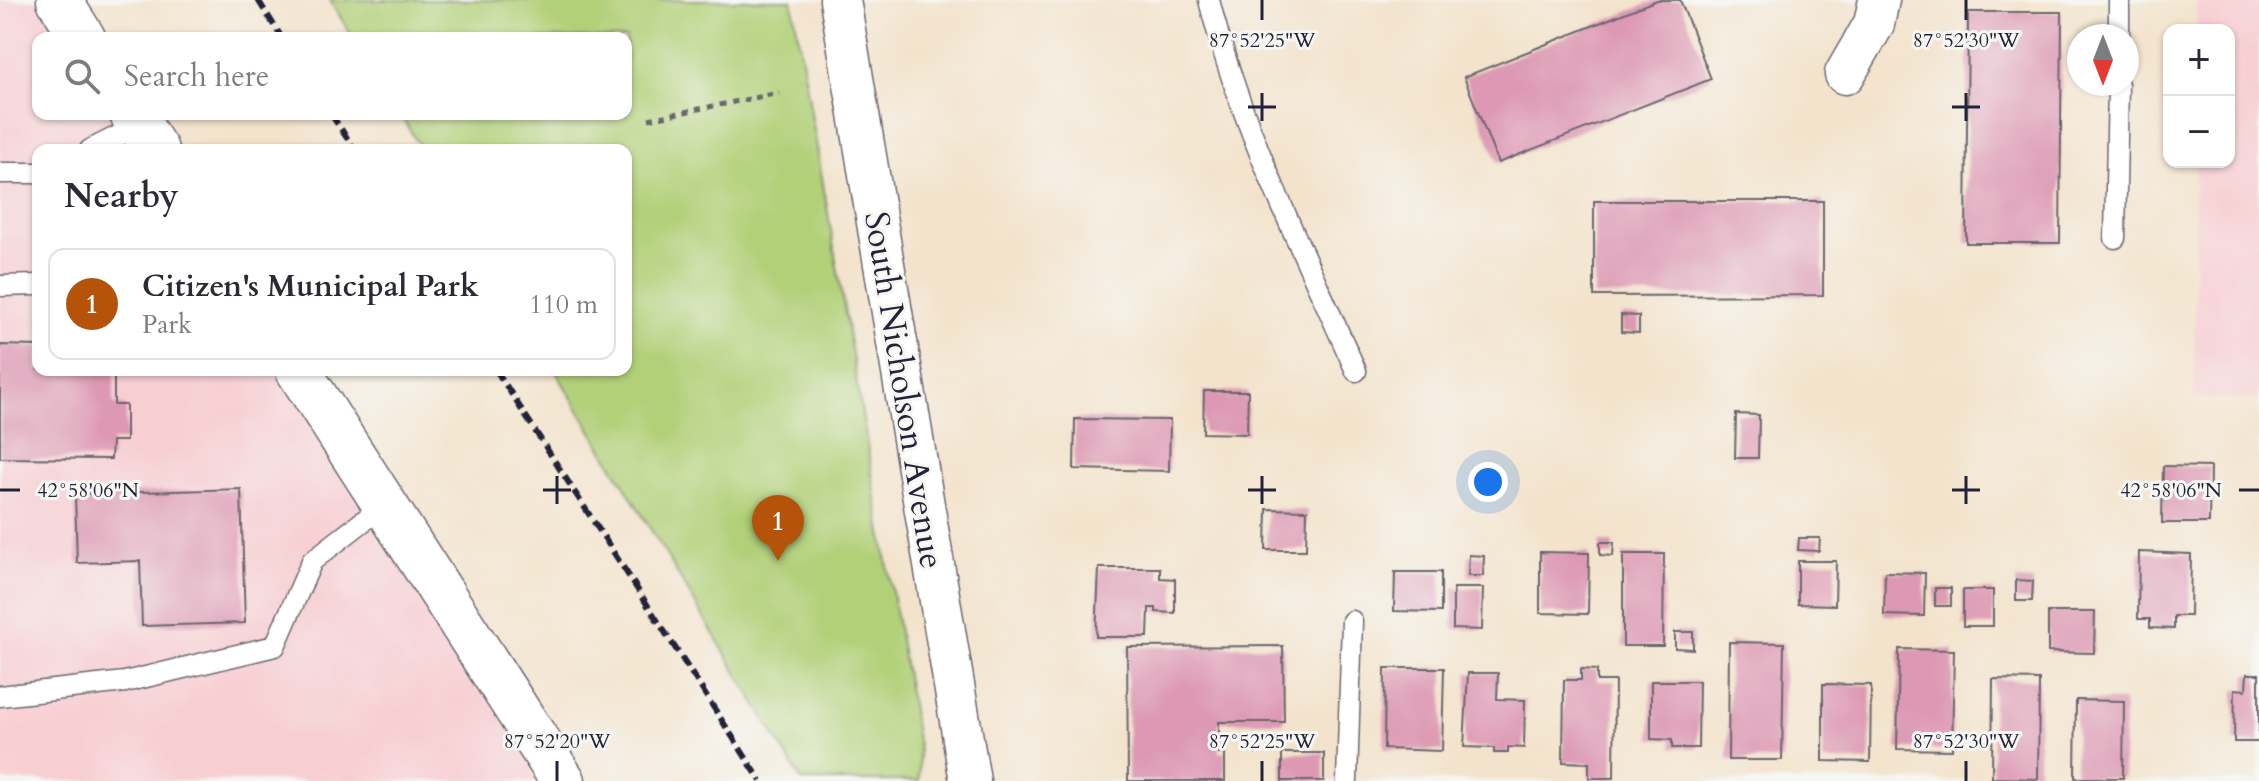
<!DOCTYPE html>
<html lang="en">
<head>
<meta charset="utf-8">
<style>
	:root { --surface:#fff; --page:#f7f7f7; --text:#2b2b33; --muted:#7c7c81; --line:#e1e1e2; --accent:#b45309 }
	body { margin:0; font-family:Cardo,serif; background:var(--page); color:var(--text) }
	.controls { position:absolute; right:24px; top:24px; display:grid; overflow:hidden; border-radius:16px; box-shadow:0 2px 6px #0004 }
	.controls button { width:72px; height:72px; display:grid; place-items:center; padding:0; border:0; border-bottom:2px solid var(--line); background:var(--surface); color:var(--text); font:40px sans-serif }
	.compass { position:absolute; left:2067px; top:24px; width:72px; height:72px; border-radius:50%; background:var(--surface); box-shadow:0 2px 6px #0004; rotate:180deg }
	.you { position:absolute; left:1488px; top:482px; width:28px; height:28px; margin:-20px; border:6px solid #fff; border-radius:50%; background:#1a73e8; box-shadow:0 0 0 12px #1a73e833 }
	.badge { display:grid; place-items:center; width:52px; height:52px; border-radius:50%; background:var(--accent); color:#fff; font-size:26px; font-weight:700 }
	.pin { position:absolute; translate:-50% -66px; filter:drop-shadow(0 2px 4px #0008) }
	.pin::after { content:''; position:absolute; top:42px; width:28px; height:24px; background:inherit; clip-path:polygon(0 0,100% 0,50% 100%) }
	.list { margin:0; padding:0; list-style:none }
	h2 { display:flex; justify-content:space-between; align-items:center; height:104px; margin:0; padding:0 32px; font-size:34px }
	h2 small { font-size:26px; font-weight:400; color:var(--muted) }
	.list li { display:grid; grid-template-columns:52px 1fr auto; gap:24px; align-items:center; box-sizing:border-box; height:112px; margin:0 16px 16px; padding:0 16px; border:2px solid var(--line); border-radius:16px }
	.list b { display:block; font-size:30px; white-space:nowrap }
	.list p { margin:0; font-size:26px; white-space:nowrap; color:var(--muted) }
	.list em { font-size:26px; font-style:normal; color:var(--muted) }
	.icon { flex:none; width:44px; height:44px; fill:none; stroke:currentColor; stroke-width:2; stroke-linecap:round; stroke-linejoin:round }
	.map { position:relative; flex:none; width:2259px; height:781px; overflow:hidden }
	.search { position:absolute; background:var(--surface); box-shadow:0 2px 6px #0004; left:32px; top:32px; width:600px; height:88px; display:flex; align-items:center; gap:20px; box-sizing:border-box; padding:0 28px; border-radius:16px; color:var(--muted); font-size:30px }
	.panel { position:absolute; background:var(--surface); box-shadow:0 2px 6px #0004; left:32px; top:144px; width:600px; height:232px; border-radius:16px }
	.map>svg:first-child { display:block }
</style>
</head>
<body>
<div class="map">
<svg width="2259" height="781" viewBox="0 0 2259 781">
	<rect width="100%" height="100%" fill="#f6f6f2"/>
	<filter id="ink" filterUnits="userSpaceOnUse"><feTurbulence type="fractalNoise" baseFrequency=".0125" numOctaves="2"/><feDisplacementMap in="SourceGraphic" scale="16" xChannelSelector="R" yChannelSelector="G"/><feConvolveMatrix kernelMatrix="1 2 1 2 8 2 1 2 1" color-interpolation-filters="sRGB"/></filter>
	<filter id="wash" filterUnits="userSpaceOnUse"><feTurbulence type="fractalNoise" baseFrequency=".006" numOctaves="4" result="noise"/><feDisplacementMap in="SourceGraphic" scale="32" xChannelSelector="R" yChannelSelector="G"/><feGaussianBlur stdDeviation="1.8" result="paint"/><feColorMatrix in="noise" values="0 0 0 0 0 0 0 0 0 0 0 0 0 0 0 0 0 1.4 0 .05"/><feComposite in="paint" operator="in"/></filter>
	<g filter="url(#wash)">
		<rect width="100%" height="100%" fill="#f3e3cc"/>
		<!-- built -->
		<g fill="#f7cfd3">
			<polygon points="0,0 59,0 83,38 38,38 38,114 132,114 156,150 38,150 38,370 298,370 563,781 0,781"/>
			<polygon points="2196,0 2259,0 2259,399 2194,398 2195,162 2229,162 2229,30 2196,30"/>
		</g>
		<!-- green -->
		<polygon fill="#b1d078" stroke="#6a795a" stroke-width="2" points="330,0 792,0 919,752 919,781 802,781 555,370 626,370 626,150 422,150 400,114 626,114 626,38 353,38"/>
		<g id="blocks">
			<!-- building -->
			<g fill="#dd99b3">
				<polygon points="1657,0 1680,0 1711,79 1498,163 1464,77"/>
				<polygon points="1968,12 2062,12 2060,243 1966,243"/>
				<polygon points="1594,201 1823,201 1823,295 1594,296"/>
				<polygon points="1621,315 1639,316 1639,333 1621,332"/>
				<polygon points="0,345 38,346 38,370 114,370 114,405 126,405 126,441 112,441 111,459 0,458"/>
				<polygon points="1204,391 1248,391 1247,434 1203,433"/>
				<polygon points="1736,414 1759,415 1758,458 1735,458"/>
				<polygon points="1075,419 1170,420 1169,471 1074,469"/>
				<polygon points="2163,466 2210,467 2209,523 2162,523"/>
				<polygon points="241,489 245,623 142,626 140,561 77,563 75,494"/>
				<polygon points="1267,509 1307,510 1306,550 1266,550"/>
				<polygon points="1799,538 1820,538 1819,551 1798,550"/>
				<polygon points="1600,542 1614,542 1613,556 1600,555"/>
				<polygon points="1540,552 1589,553 1588,614 1540,613"/>
				<polygon points="2139,552 2191,554 2190,616 2174,616 2174,629 2150,628 2150,619 2138,619"/>
				<polygon points="1623,554 1664,554 1663,646 1623,646"/>
				<polygon points="1469,555 1484,556 1483,576 1468,576"/>
				<polygon points="1798,561 1836,561 1835,605 1798,604"/>
				<polygon points="1099,568 1160,568 1160,578 1175,579 1175,613 1156,612 1156,608 1149,608 1148,637 1096,637"/>
				<polygon points="1395,572 1441,572 1441,612 1394,611"/>
				<polygon points="1885,572 1925,573 1924,616 1884,615"/>
				<polygon points="2016,580 2033,581 2032,601 2016,601"/>
				<polygon points="1453,588 1483,588 1482,630 1453,629"/>
				<rect x="1935" y="588" width="16" height="18"/>
				<rect x="1963" y="590" width="30" height="36"/>
				<polygon points="2048,612 2095,612 2094,653 2048,652"/>
				<polygon points="1675,632 1693,632 1693,649 1675,648"/>
				<polygon points="1729,642 1784,643 1782,760 1728,760"/>
				<polygon points="1283,646 1284,722 1219,722 1219,753 1225,752 1225,781 1128,781 1127,647"/>
				<polygon points="1899,649 1954,650 1952,750 1897,749"/>
				<polygon points="1385,668 1444,668 1442,751 1384,749"/>
				<polygon points="1581,669 1597,670 1597,681 1615,681 1614,778 1589,778 1589,763 1563,762 1564,680 1581,680"/>
				<polygon points="1468,673 1498,673 1497,699 1525,700 1524,748 1508,747 1508,753 1494,753 1494,748 1464,747"/>
				<polygon points="2247,674 2259,674 2259,742 2234,742 2235,689 2246,690"/>
				<polygon points="1993,679 2039,680 2038,779 1992,778"/>
				<polygon points="1651,681 1699,681 1698,748 1672,748 1672,740 1651,739"/>
				<polygon points="1823,684 1871,685 1870,762 1823,761"/>
				<polygon points="2076,700 2124,701 2123,778 2075,778"/>
				<rect x="1282" y="753" width="42" height="28"/>
			</g>
		</g>
	</g>
	<g filter="url(#ink)">
		<use href="#blocks" fill-opacity="0" stroke="#6b666e" stroke-width="2"/>
		<g fill="none" stroke-linecap="round" stroke-linejoin="round">
			<!-- service casing -->
			<g stroke="#6b666e" stroke-width="23">
				<g id="service">
					<path d="M1209,0C1241,129 1302,249 1356,371"/>
					<polyline points="2119,36 2119,0"/>
					<polyline points="90,150 140,125"/>
					<polyline points="0,173 38,173"/>
					<polyline points="2115,238 2118,84"/>
					<polyline points="0,286 38,285"/>
					<polyline points="0,696 125,682 275,646 312,561 384,505"/>
					<polyline points="1347,781 1352,621"/>
				</g>
			</g>
			<!-- minor casing -->
			<g stroke="#6b666e" stroke-width="43">
				<g id="minor">
					<polyline points="840,0 970,781"/>
					<polyline points="1845,74 1874,24 1879,0"/>
				</g>
			</g>
			<!-- tertiary casing -->
			<g stroke="#6b666e" stroke-width="47">
				<g id="tertiary">
					<polyline points="59,0 83,38"/>
					<polyline points="132,114 156,150"/>
					<polyline points="298,370 563,781"/>
				</g>
			</g>
			<!-- path -->
			<polyline stroke="#6b666e" stroke-width="5" stroke-dasharray="6 6" stroke-linecap="butt" points="649,119 779,93"/>
			<!-- service -->
			<use href="#service" stroke="#fff" stroke-width="20"/>
			<!-- minor -->
			<use href="#minor" stroke="#fff" stroke-width="40"/>
			<!-- tertiary -->
			<use href="#tertiary" stroke="#fff" stroke-width="44"/>
			<!-- rail -->
			<g stroke="#22223b" stroke-width="6" stroke-dasharray="12 6" stroke-linecap="butt">
				<polyline points="258,0 282,38"/>
				<polyline points="331,114 355,150"/>
				<polyline points="496,370 761,781"/>
			</g>
		</g>
	</g>
	<!-- ticks -->
	<path fill="none" stroke="#22223b" stroke-width="3" d="M1262,0V20M1966,0V20M1262,93V121M1966,93V121M1248,107H1276M1952,107H1980M557,476V504M1262,476V504M1966,476V504M0,490H20M543,490H571M1248,490H1276M1952,490H1980M2239,490H2259M557,761V781M1262,761V781M1966,761V781"/>
	<g text-anchor="middle" stroke-width="6" stroke-linejoin="round" paint-order="stroke">
		<!-- street labels -->
		<g font-size="34" fill="#22223b" stroke="#f6f6f2">
			<text transform="translate(905 390) rotate(81)" y="12">South Nicholson Avenue</text>
		</g>
	</g>
	<g font-size="20" text-anchor="middle" fill="#22223b" stroke="#f6f6f2" stroke-width="6" stroke-linejoin="round" paint-order="stroke">
		<text x="1262" y="47">87°52'25"W</text>
		<text x="1966" y="47">87°52'30"W</text>
		<text x="2171" y="497">42°58'06"N</text>
		<text x="88" y="497">42°58'06"N</text>
		<text x="557" y="748">87°52'20"W</text>
		<text x="1262" y="748">87°52'25"W</text>
		<text x="1966" y="748">87°52'30"W</text>
	</g>
</svg>
<div class="controls">
<button>+</button>
<button>−</button>
</div>
<svg class="compass" viewBox="-18 -18 36 36"><path d="M0-13l5 13h-10z" fill="#e53935"/><path d="M0 13l5-13h-10z" fill="#7c7c81"/></svg>
<div class="you"></div>
<div class="pin badge" style="left:778px;top:561px">1</div>
<div class="search"><svg class="icon" aria-label="search" viewBox="0 0 24 24"><circle cx="10" cy="10" r="6"/><path d="M15 15l6 6"/></svg>Search here</div>
<section class="panel">
<h2>Nearby<small></small></h2>
<ul class="list">
<li><span class="badge">1</span><div><b>Citizen's Municipal Park</b><p>Park</p></div><em>110 m</em></li>
</ul>
</section>
</div>
</body>
</html>
